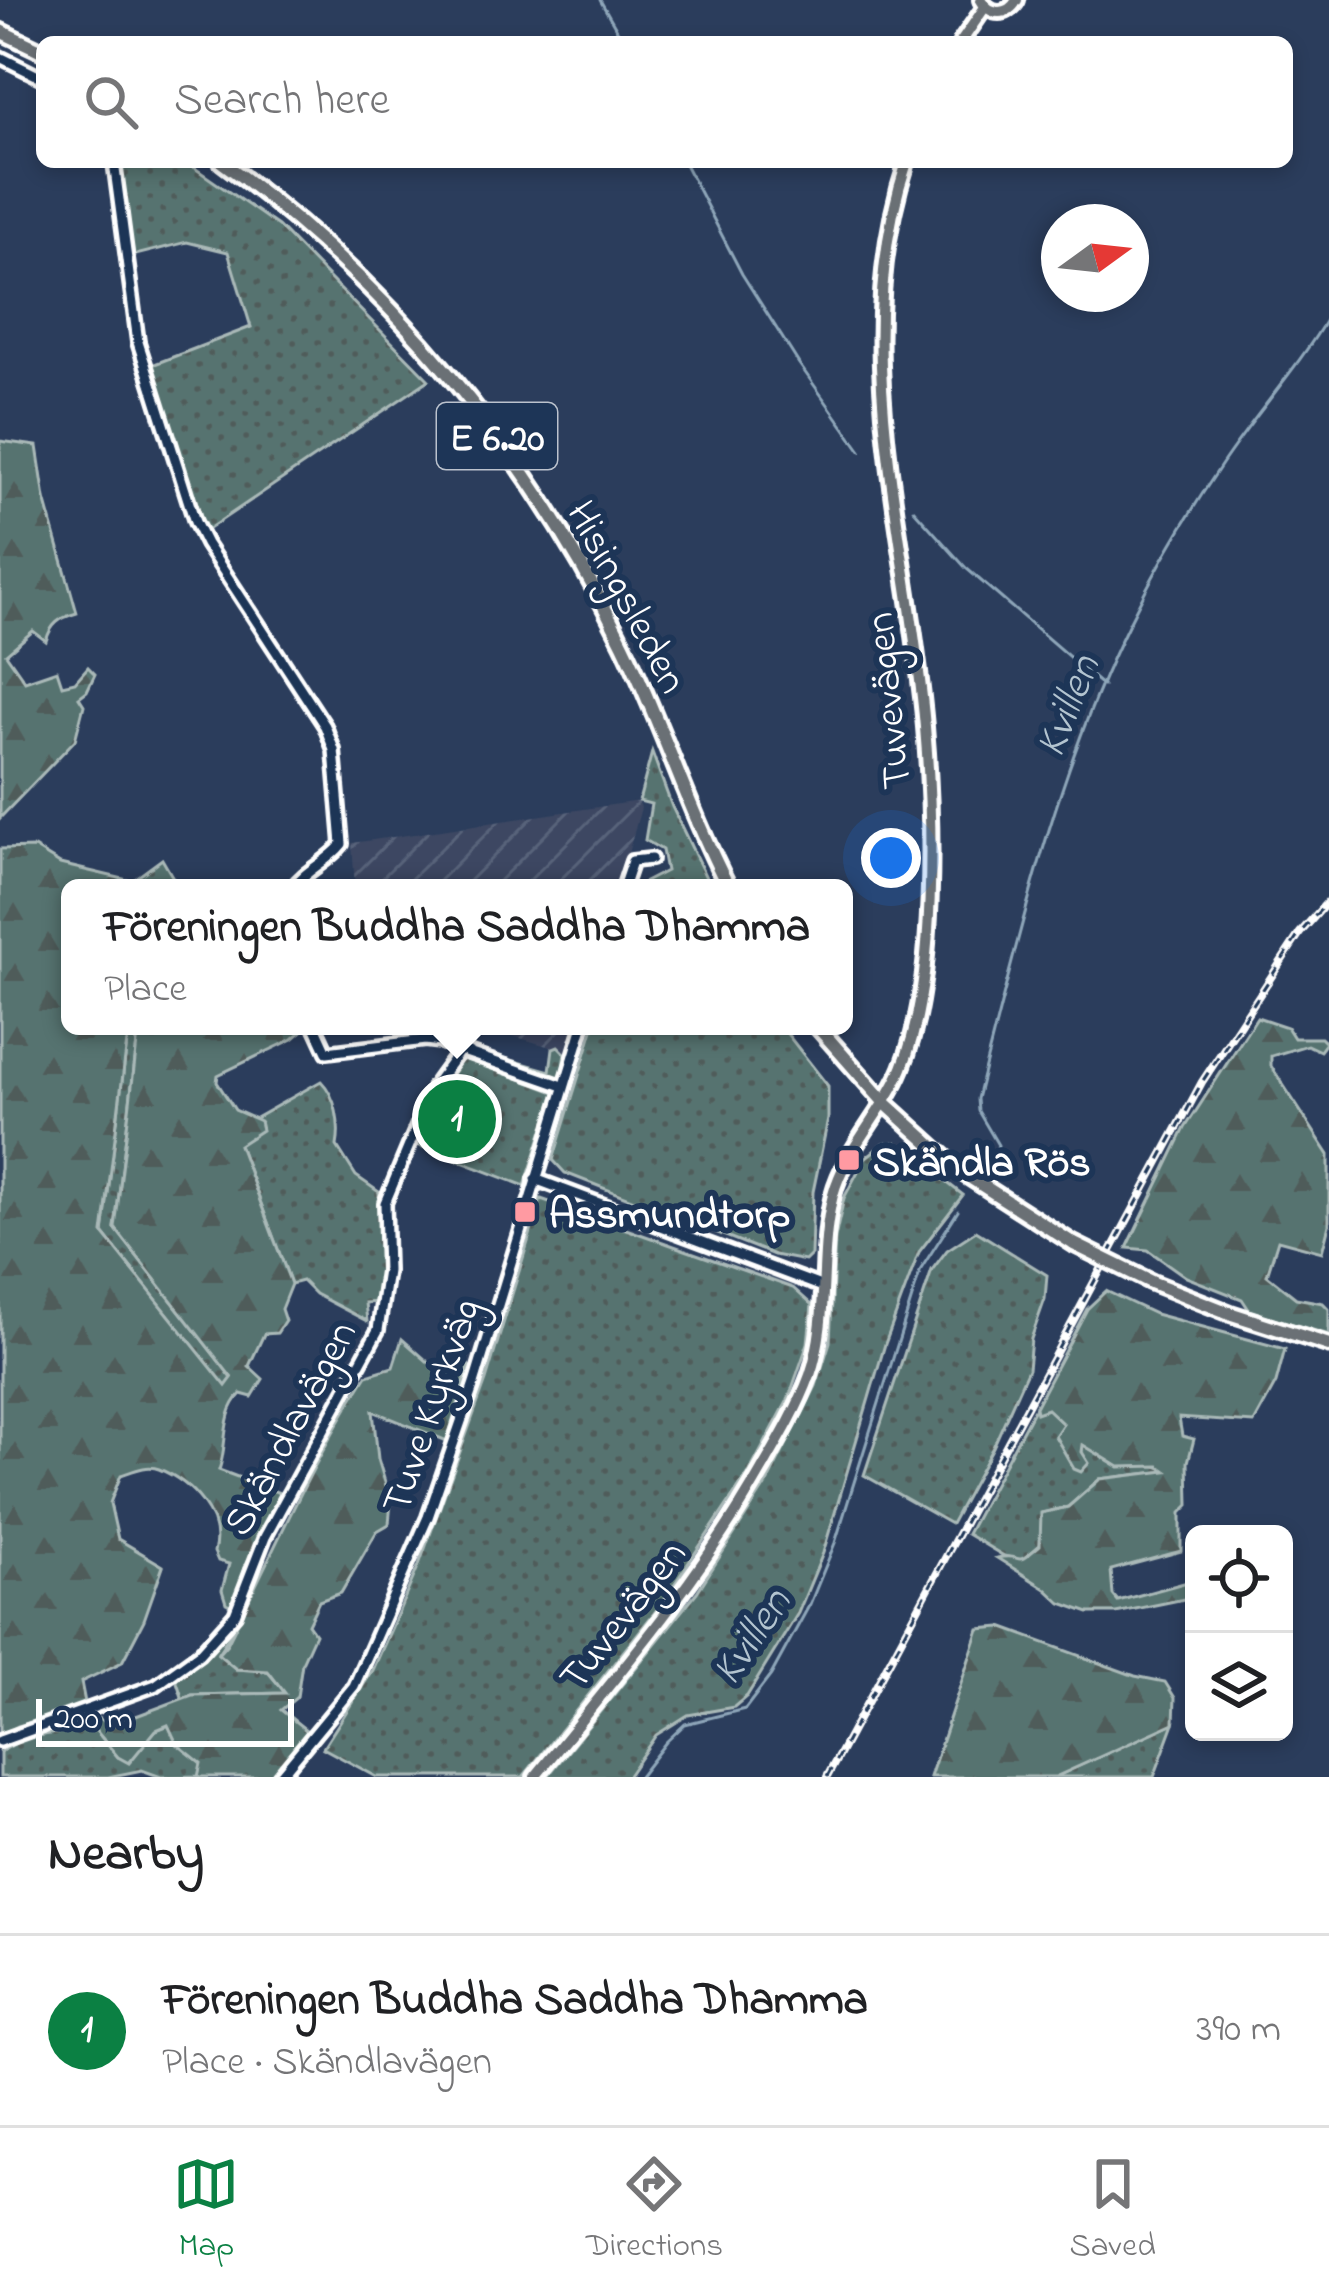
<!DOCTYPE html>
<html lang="en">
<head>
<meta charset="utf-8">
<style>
	:root { --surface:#fff; --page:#f6f6f6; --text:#202124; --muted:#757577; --line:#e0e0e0; --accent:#0b8043 }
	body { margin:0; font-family:"Indie Flower",sans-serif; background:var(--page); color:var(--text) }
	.controls { position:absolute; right:36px; bottom:36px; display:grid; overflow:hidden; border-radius:18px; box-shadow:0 6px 18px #0003 }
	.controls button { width:108px; height:108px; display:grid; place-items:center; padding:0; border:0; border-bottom:3px solid var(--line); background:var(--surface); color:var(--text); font:60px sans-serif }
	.compass { position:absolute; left:1041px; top:204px; width:108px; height:108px; border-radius:50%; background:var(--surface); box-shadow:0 6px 18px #0003; rotate:75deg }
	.scale { position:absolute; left:36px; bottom:30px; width:258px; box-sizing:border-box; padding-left:12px; border:6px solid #fff; border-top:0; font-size:33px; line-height:42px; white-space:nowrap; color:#fff; -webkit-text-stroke:9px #1d3557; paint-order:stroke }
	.you { position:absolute; left:891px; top:858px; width:42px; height:42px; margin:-30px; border:9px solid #fff; border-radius:50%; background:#1a73e8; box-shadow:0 0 0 18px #1a73e833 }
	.badge { display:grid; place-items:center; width:78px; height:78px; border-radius:50%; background:var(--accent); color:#fff; font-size:39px; font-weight:700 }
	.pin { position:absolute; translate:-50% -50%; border:6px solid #fff; box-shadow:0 3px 12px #0006 }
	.popup { position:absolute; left:61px; top:879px; width:792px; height:156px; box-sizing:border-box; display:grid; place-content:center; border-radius:18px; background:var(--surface); filter:drop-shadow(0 3px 9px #0005); font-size:39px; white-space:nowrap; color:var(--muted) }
	.popup b { font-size:45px; color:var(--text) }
	.popup::after { content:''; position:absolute; left:50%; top:100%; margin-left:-24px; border:24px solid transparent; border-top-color:var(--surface) }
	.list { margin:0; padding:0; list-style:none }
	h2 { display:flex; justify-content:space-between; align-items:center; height:156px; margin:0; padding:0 48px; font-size:51px }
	h2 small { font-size:39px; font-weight:400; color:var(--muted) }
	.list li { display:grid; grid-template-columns:78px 1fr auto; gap:36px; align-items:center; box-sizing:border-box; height:192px; padding:0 48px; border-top:3px solid var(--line) }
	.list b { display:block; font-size:45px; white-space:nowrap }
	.list p { margin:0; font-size:39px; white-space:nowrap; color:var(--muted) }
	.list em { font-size:39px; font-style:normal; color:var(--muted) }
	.icon { flex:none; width:66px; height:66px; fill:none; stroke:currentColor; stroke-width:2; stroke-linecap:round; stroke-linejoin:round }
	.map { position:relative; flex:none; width:1329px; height:1777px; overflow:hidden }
	.search { position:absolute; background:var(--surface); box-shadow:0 6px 18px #0003; left:36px; right:36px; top:36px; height:132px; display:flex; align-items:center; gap:30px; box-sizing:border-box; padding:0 42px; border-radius:18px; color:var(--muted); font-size:45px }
	.sheet { height:348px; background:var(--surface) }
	nav { display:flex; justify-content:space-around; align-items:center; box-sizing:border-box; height:168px; border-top:3px solid var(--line); background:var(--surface); font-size:33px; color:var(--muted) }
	nav a { display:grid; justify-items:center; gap:6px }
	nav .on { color:var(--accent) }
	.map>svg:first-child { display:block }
</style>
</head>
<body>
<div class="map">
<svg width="1329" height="1777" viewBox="0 0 1329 1777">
	<defs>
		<pattern id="industrial-furrows" width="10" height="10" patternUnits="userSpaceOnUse" patternTransform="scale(3)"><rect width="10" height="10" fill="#3c4762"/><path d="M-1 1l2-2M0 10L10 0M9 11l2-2" fill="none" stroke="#59637a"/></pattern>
		<pattern id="green-dots" width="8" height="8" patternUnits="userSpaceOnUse" patternTransform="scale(3)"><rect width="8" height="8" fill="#567370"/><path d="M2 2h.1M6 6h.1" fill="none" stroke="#505c5a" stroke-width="1.8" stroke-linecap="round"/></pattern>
		<pattern id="forest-firs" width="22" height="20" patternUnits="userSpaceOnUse" patternTransform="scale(3)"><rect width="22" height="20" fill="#567370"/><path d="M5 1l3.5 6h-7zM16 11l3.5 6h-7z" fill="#505c5a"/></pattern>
	</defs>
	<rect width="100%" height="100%" fill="#2b3d5c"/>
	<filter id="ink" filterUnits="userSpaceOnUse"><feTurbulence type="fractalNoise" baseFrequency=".00833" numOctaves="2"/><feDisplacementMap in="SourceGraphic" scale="24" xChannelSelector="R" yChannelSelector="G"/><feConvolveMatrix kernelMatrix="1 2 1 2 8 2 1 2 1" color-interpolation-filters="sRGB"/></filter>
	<g filter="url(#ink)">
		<!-- industrial -->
		<g fill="url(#industrial-furrows)">
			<polygon points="639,801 641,808 618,888 355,888 352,843"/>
			<polygon points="480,1026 576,1026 567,1052"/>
		</g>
		<!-- green -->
		<g fill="url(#green-dots)" stroke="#aab9b8" stroke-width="3">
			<polygon points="118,162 186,162 278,226 429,380 204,532 152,365 251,327 228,252 187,242 132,256"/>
			<polygon points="652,752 672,807 711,888 633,888 666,871 662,850 645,840 651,804 639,801"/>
			<polygon points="162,859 179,888 135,888 132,881"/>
			<polygon points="129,1026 139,1026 115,1228 233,1379 226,1387 103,1233"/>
			<polygon points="594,1026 781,1026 828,1086 828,1119 813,1192 811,1255 805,1261 774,1255 565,1173 553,1160"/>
			<polygon points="473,1042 473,1049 550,1071 553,1048 558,1046 565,1053 562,1074 555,1080 469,1051 468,1043"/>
			<polygon points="456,1060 470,1060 555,1092 525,1186 417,1145 420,1140 456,1154 460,1145 468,1143 472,1134 466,1131 476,1104 482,1106 486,1095 448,1080 443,1092 463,1100 462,1103 437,1093"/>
			<path d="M321,1081C336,1096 341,1125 337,1146L356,1176L379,1192L381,1302L365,1303L367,1321L315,1294L302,1281L291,1284L239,1145L260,1122L254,1119Z"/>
			<polygon points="884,1143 896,1143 963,1195 919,1252 885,1344 823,1553 798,1613 747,1696 734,1707 688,1715 656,1735 627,1777 547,1777 697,1592 767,1483 816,1386 830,1342 835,1238 844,1198 865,1158"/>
			<polygon points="541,1199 793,1288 812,1305 808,1343 788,1400 750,1471 659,1607 523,1777 377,1777 323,1748 373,1670 419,1565 486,1380"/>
			<polygon points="976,1231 1047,1275 1045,1299 1031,1339 1028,1369 993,1447 951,1524 864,1475 932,1270 947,1250"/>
			<path d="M1035,1407L1036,1412L1048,1409L1063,1424L1055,1436L1065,1451L1082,1452V1443C1106,1464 1147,1457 1167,1471L1100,1479L1068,1507L1042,1513L1040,1545L1022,1561L1004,1556L967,1534Z"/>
			<polygon points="237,1624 218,1653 236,1669 267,1671 286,1693 192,1695 183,1700 176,1679"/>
			<polygon points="1174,1723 1154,1777 1055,1777"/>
			<polygon points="169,1725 201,1763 201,1776 161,1777 142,1770 108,1777 0,1777 0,1752 25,1738 93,1727 118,1757 133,1755 156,1730"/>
		</g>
		<!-- forest -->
		<g fill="url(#forest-firs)" stroke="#aab9b8" stroke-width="3">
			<path d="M0,441L37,446L45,499L77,613C59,618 51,624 46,641L33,631L6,654L25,681L57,670L62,685L75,682L88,667L95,674L87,691L79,697L84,705L75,740L0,818Z"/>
			<path d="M34,848L60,864L132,881L135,888H70V1026H129L103,1233L226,1386L232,1378L115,1228L139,1026L307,1027L293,1039L218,1075L217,1082L235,1110L260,1121L262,1130L239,1145L291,1284L281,1309L285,1321L277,1333L264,1334L249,1366L263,1379L252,1397L241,1394C221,1414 228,1445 219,1470L285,1495L246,1564L234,1607L226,1603L222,1590L229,1564L218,1561L214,1552C224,1516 191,1482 159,1469C147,1464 133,1471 121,1475L110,1503L118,1539L163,1566L144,1620L122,1662L81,1682L86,1708L18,1726L0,1736V849Z"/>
			<polygon points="1257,1017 1287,1027 1294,1038 1321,1038 1326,1043 1320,1051 1307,1045 1271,1056 1271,1066 1329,1155 1329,1225 1322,1252 1278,1240 1267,1275 1296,1298 1323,1303 1329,1309 1329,1335 1250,1311 1242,1299 1186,1277 1148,1250 1127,1248 1185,1128"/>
			<path d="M1106,1291L1155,1314L1285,1349L1276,1383L1254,1423L1179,1418L1182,1436L1194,1439L1188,1462L1189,1505L1181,1513V1551L1111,1570L1113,1595L1118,1601L1191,1581L1194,1582V1597L1116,1613H1089L1061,1603L1046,1589L997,1558C1028,1552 1010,1571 1040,1545L1041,1513L1068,1507L1100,1479L1166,1471L1159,1466L1119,1467L1083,1445L1082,1452L1089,1463L1081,1472L1074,1469L1055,1436L1063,1424L1047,1409L1036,1413L1035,1407L1087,1309Z"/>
			<path d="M402,1339L444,1376L457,1354L469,1366L447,1441L373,1411L378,1459L391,1502L389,1524L377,1531L341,1593L319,1601L308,1624L315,1634L302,1663L297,1697L281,1710L311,1734L276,1777H198L201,1763L177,1744L168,1725L156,1730L129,1763L118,1757L93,1727L95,1717L112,1725L192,1695L285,1693L268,1671L236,1669L218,1654L227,1644C273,1553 312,1461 367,1375L393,1367Z"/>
			<polygon points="1001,1627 1135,1676 1165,1682 1175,1698 1174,1723 1055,1777 930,1777 979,1629"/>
		</g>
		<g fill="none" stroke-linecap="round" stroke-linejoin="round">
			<!-- stream -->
			<g stroke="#8ea6b9" stroke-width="3">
				<polyline points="600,0 624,42"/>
				<polyline points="684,162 742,274 799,364 861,451"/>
				<polyline points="913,509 966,568 1103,686"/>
				<path d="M993,1160L998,1145L978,1111L977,1099C1018,938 1056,771 1130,621C1156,568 1189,513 1222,464C1256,413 1298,368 1329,315"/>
				<polyline points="639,1777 666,1742 685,1724 745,1709 771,1675 810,1604 835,1543 921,1269 958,1211"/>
			</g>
			<!-- minor casing -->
			<g stroke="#fff" stroke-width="18">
				<g id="minor">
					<polyline points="0,57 42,78"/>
					<path d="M114,162L138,342L195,522L206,544L325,726L334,750L342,844C328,862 305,870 293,888"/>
					<polyline points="623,888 632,861 651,859"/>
					<polyline points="315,1026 327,1052 425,1040 441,1042 460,1050"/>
					<polyline points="535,1179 823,1287"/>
					<polyline points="0,1741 156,1685 199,1654 235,1614 265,1537 378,1330 387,1271 385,1203 434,1086 460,1050 563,1086"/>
					<polyline points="279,1777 354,1686 428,1517 474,1384 583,1026"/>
				</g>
			</g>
			<!-- major casing -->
			<g stroke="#fff" stroke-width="20">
				<g id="major">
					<path d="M981,0C990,16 1008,16 1017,0"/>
					<polyline points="961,42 985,7"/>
					<path d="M535,1777C615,1678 698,1582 761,1471C779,1440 798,1408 810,1375C830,1317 818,1254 833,1195C845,1149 884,1112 902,1068C937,982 933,820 925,727C909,539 845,347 907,162"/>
				</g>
			</g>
			<!-- highway casing -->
			<g stroke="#fff" stroke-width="21">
				<g id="highway">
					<polyline points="0,31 42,51"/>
					<path d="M222,162C393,286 531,455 623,644C662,724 688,809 729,888"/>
					<polyline points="817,1026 884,1102 960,1171 1074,1244"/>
					<polyline points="1151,1282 1232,1314 1329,1345"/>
				</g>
			</g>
			<!-- minor -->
			<use href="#minor" stroke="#1d3557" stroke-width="9"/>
			<!-- major -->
			<use href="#major" stroke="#6a7074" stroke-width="10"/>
			<!-- highway -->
			<use href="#highway" stroke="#6a7074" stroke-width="12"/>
			<!-- rail casing -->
			<g stroke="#fff" stroke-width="8">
				<polyline id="rail" points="827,1777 1202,1082 1300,933 1329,900"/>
			</g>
			<!-- rail -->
			<use href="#rail" stroke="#1d3557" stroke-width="3" stroke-dasharray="9" stroke-linecap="butt"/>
			<!-- highway-bridge casing -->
			<g stroke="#fff" stroke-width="21" stroke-linecap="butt">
				<polyline id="highway-bridge" points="1074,1244 1151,1282"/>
			</g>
			<!-- highway-bridge -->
			<use href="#highway-bridge" stroke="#6a7074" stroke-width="12"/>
		</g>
	</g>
	<!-- markers -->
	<g fill="#ff9aa2" stroke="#1d3557" stroke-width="4.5">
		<rect x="837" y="1148" width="24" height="24" rx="6"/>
		<rect x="513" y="1200" width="24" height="24" rx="6"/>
	</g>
	<g text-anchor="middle" stroke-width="12" stroke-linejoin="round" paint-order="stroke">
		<!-- shield labels -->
		<rect fill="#1d3557" stroke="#bbc2cd" stroke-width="3" x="437" y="403" width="120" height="66" rx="9"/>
		<g font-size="39" font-weight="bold" fill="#fff">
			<text x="497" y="450">E 6.20</text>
		</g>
		<!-- street labels -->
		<g font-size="42" fill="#fff" stroke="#1d3557">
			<text transform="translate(629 596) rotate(62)" y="15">Hisingsleden</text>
			<text transform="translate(886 701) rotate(-96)" y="15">Tuvevägen</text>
			<text transform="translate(429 1405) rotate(-71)" y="15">Tuve Kyrkväg</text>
			<text transform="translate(288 1427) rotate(-62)" y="15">Skändlavägen</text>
			<text transform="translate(621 1614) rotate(-52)" y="15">Tuvevägen</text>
		</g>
		<!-- poi labels -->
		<g font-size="42" font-weight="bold" fill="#fff" stroke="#1d3557" text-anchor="start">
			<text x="873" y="1175">Skändla Rös</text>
			<text x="549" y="1227">Assmundtorp</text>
		</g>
		<!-- water labels -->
		<g font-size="45" font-style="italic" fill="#b3c4d0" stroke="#1d3557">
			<text transform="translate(1065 705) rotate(-68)" y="16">Kvillen</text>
			<text transform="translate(749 1635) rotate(-56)" y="16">Kvillen</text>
		</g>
	</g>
</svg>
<div class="controls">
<button><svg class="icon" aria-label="locate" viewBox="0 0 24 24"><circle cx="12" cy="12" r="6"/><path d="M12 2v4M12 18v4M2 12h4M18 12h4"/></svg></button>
<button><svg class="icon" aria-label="layers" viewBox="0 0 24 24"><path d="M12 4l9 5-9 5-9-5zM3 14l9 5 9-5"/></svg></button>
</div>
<svg class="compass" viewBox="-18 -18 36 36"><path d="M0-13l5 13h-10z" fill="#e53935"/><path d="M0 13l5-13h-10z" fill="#757577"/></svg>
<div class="scale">200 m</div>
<div class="you"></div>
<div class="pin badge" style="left:457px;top:1119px">1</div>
<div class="popup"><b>Föreningen Buddha Saddha Dhamma</b>Place</div>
<div class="search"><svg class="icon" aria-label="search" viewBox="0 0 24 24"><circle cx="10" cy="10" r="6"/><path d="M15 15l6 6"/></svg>Search here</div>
</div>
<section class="sheet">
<h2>Nearby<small></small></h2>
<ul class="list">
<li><span class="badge">1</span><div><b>Föreningen Buddha Saddha Dhamma</b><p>Place · Skändlavägen</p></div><em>390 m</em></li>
</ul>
</section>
<nav>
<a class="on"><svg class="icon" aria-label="map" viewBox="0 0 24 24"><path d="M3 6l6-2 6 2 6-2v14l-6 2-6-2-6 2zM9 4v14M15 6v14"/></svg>Map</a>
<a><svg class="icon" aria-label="directions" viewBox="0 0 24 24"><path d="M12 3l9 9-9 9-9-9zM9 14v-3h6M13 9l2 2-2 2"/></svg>Directions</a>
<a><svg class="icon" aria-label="saved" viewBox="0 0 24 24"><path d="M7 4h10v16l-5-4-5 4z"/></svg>Saved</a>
</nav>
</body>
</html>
